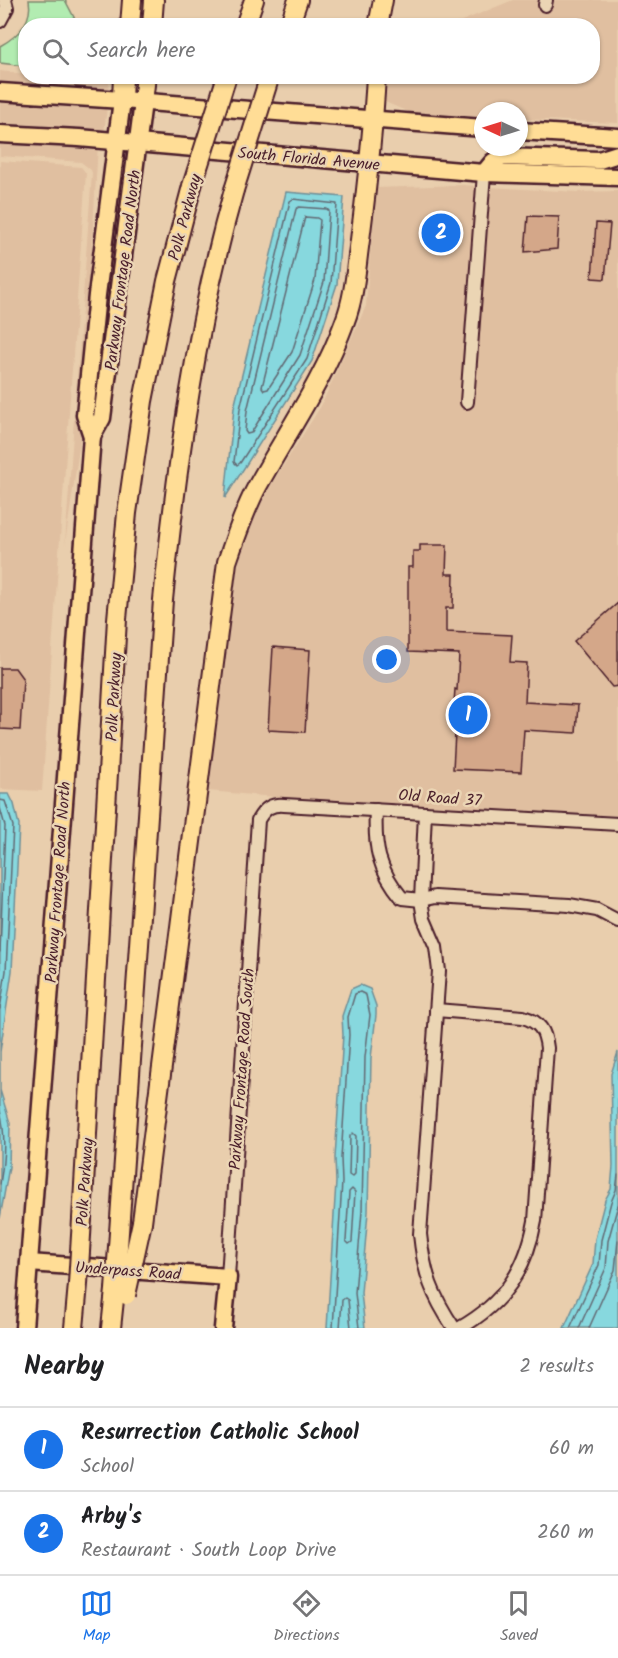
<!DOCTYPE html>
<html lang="en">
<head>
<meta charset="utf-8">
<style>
	:root { --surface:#fff; --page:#f2f2f2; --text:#202124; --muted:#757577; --line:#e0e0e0; --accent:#1a73e8 }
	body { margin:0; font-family:Kalam,sans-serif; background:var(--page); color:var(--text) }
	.compass { position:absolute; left:474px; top:102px; width:54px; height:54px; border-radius:50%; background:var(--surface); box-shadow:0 2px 4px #0004; rotate:274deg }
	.you { position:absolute; left:387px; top:660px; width:21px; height:21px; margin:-15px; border:4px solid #fff; border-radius:50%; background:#1a73e8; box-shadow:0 0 0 9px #1a73e833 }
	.badge { display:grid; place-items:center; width:39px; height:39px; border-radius:50%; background:var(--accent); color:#fff; font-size:20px; font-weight:700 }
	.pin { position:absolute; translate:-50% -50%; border:3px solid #fff; box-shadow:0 2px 6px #0006 }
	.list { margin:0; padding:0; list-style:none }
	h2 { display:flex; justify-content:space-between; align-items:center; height:78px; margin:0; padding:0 24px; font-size:26px }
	h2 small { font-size:20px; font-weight:400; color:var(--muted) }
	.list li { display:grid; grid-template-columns:39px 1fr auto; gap:18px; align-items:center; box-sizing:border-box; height:84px; padding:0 24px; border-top:2px solid var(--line) }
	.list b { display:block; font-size:22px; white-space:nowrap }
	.list p { margin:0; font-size:20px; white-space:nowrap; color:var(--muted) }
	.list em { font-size:20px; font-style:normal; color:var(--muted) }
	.icon { flex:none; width:33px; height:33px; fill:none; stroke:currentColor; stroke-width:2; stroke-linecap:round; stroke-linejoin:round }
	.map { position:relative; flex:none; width:618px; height:1328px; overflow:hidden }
	.search { position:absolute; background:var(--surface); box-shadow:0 2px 4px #0004; left:18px; right:18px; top:18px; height:66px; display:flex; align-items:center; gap:15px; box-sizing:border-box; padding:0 21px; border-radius:24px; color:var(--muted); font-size:22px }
	.sheet { height:246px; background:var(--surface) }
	nav { display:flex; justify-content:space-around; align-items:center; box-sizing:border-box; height:84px; border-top:2px solid var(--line); background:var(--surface); font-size:16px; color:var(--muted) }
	nav a { display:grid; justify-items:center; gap:3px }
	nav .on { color:var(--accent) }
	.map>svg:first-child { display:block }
</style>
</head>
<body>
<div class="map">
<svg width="618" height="1328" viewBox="0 0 618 1328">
	<rect width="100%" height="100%" fill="#e9cead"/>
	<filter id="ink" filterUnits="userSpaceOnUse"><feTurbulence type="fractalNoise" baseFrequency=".0167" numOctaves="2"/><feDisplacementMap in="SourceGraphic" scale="12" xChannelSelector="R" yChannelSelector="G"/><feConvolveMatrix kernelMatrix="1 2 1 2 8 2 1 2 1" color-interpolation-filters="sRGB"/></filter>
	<g filter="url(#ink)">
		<!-- built -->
		<g fill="#e0bfa0">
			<polygon points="513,0 539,0 538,10 551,11 552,0 618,0 618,123 519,119 519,111 483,111 483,118 413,114 385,102 388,77 592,76 592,26 452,25"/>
			<polygon points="0,71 25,74 26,76 52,77 109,82 108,93 0,87"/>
			<polygon points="0,98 107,105 104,134 0,128"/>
			<polygon points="0,140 98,145 80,442 65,544 92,173 91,170 81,162 0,156"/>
			<polygon points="0,161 81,167 86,173 42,791 0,789"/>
			<polygon points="462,185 476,186 460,407 473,408 489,187 579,192 618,191 618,819 306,800 209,791 230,596 243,545 266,493 321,406 366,306 375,188"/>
		</g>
		<!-- green -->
		<path fill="#b2ecb1" stroke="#7e866e" stroke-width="1.5" d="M29,0H65L78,25L26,26L25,66L0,63V46C18,36 33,22 29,0Z"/>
		<!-- water -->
		<g fill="#87d8de" stroke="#6f8e96" stroke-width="1.5">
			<polygon points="286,192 344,197 337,284 312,361 225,498 234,408"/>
			<polygon points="0,794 9,794 14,804 19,825 12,971 0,1052 0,1090 10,1123 9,1167 0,1218"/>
			<polygon points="360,985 370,989 376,1006 376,1015 371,1058 368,1212 361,1293 365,1328 327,1328 336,1182 335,1158 343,1035 342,1016 351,989"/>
			<polygon points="618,1052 618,1328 564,1328 593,1264 595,1239 605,1200 611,1189 613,1166 611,1074"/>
		</g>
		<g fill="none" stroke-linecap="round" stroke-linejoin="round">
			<!-- shore -->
			<g stroke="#626973" stroke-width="1.5">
				<polygon points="293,199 337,204 331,283 307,359 240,463 237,465 234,462 240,409 290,201"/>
				<polygon points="299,207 327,209 329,211 324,282 300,355 251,433 247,434 245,431 247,411 296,209"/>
				<polygon points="305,217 317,218 320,220 315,280 292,352 268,389 264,390 262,387"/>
				<polyline points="0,800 5,801 13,826 6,971 0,1009"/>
				<polyline points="0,808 5,826 0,952"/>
				<path d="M0,1111C6,1134 4,1161 0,1184"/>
				<polygon points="353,1133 356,1136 355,1174 352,1177 349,1175 350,1136"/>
				<polygon points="352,1189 355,1192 352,1242 349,1244 346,1241 349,1192"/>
				<polyline points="333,1328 342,1182 341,1158 349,1035 348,1017 355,994 360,992 366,995 370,1015 365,1057 362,1211 355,1293 359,1328"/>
				<polyline points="340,1328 342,1300 345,1298 348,1300 351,1328"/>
				<polyline points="570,1328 599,1265 601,1240 611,1202 616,1190 618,1175"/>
				<polyline points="579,1328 606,1268 608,1241 618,1205"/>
				<polyline points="589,1328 615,1270 618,1240"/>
			</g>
		</g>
		<!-- building -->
		<g fill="#d4a789" stroke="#4a1f2b" stroke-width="1.5">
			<polygon points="433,216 450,217 448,250 430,249"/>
			<polygon points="528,216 559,217 557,249 525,252"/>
			<polygon points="596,223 610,224 605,279 592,278"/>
			<polygon points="420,545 447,545 446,574 454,574 453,608 446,608 446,632 512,635 510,662 527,663 525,702 578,705 576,733 524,730 521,772 453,769 455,733 452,732 453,721 450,721 451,703 454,703 455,689 457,690 459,654 408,652 408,567 413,567 413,551 420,551"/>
			<polygon points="618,603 618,686 612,687 574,641"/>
			<polygon points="273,647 310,650 305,732 268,730"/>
			<polygon points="0,668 15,668 23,679 20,730 0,729"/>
		</g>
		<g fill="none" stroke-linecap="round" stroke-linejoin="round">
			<!-- minor casing -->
			<g stroke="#4a1f2b" stroke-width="16">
				<g id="minor">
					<polyline points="545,5 546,0"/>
					<polyline points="0,21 7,8 5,0"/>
					<polyline points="467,402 484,173"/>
					<path d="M376,810C374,847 378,869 402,898L421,900L435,897L569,905L597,910L618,921"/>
					<path d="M425,813L421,900L424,919L436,947L439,971L420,1234C424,1274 432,1295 454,1328"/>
					<path d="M436,1010L523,1017C540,1022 545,1031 547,1048L535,1221C526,1270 504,1303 460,1328"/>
					<path d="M228,1277L258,820C265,808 271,804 284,805L618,824"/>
				</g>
			</g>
			<!-- major casing -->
			<g stroke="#4a1f2b" stroke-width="21">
				<g id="major">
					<polyline points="0,92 122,100 483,128"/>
					<polyline points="519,131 618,137"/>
					<polyline points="0,134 79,138 484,173 618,177"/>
					<polyline points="484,173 493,162 503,157 599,160 618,154"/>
					<polyline points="92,436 102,418 143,102"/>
					<polyline points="29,1263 228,1277 223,1328"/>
					<polyline points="24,1328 92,436 85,415 97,295 122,100"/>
				</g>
			</g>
			<!-- highway casing -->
			<g stroke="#4a1f2b" stroke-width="22">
				<g id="highway">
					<polyline points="130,26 132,0"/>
					<polyline points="152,26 154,0"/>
					<polyline points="245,26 254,0"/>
					<polyline points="289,26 298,0"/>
					<polyline points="378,26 383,0"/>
					<polyline points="122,100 123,76"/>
					<polyline points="143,102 146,76"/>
					<path d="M120,1218L163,600C177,463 196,323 234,190"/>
					<polyline points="82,1219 117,619 127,513 143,401 167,281 192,186"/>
					<path d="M142,1222L227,562C236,536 245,509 258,485C288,431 324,379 345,321C355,295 356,267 360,240C367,185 373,131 376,76"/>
					<polyline points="74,1328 78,1284"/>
					<polyline points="111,1328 115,1290"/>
				</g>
			</g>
			<!-- minor -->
			<use href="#minor" stroke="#ebd5b4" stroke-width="12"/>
			<!-- major -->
			<use href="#major" stroke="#ffdd96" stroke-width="16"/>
			<!-- highway -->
			<use href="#highway" stroke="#ffdd96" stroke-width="18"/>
			<!-- highway-bridge casing -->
			<g stroke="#4a1f2b" stroke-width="22" stroke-linecap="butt">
				<g id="highway-bridge">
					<polyline points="192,186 226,79"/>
					<polyline points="234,190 268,82"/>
					<polyline points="78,1284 82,1219"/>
					<polyline points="115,1290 120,1218"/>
					<polyline points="126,1295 142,1222"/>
				</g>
			</g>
			<!-- highway-bridge -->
			<use href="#highway-bridge" stroke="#ffdd96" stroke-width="18"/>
		</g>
	</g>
	<g text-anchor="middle" stroke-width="5" stroke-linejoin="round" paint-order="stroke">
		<!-- street labels -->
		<g font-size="16" fill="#4a1f2b" stroke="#ebd5b4">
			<text transform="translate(309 158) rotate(5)" y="6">South Florida Avenue</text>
			<text transform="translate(184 217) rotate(-75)" y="6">Polk Parkway</text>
			<text transform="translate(122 270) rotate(-83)" y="6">Parkway Frontage Road North</text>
			<text transform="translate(113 697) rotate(-87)" y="6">Polk Parkway</text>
			<text transform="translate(440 797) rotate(4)" y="6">Old Road 37</text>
			<text transform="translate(57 882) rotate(-86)" y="6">Parkway Frontage Road North</text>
			<text transform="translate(241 1069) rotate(-86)" y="6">Parkway Frontage Road South</text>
			<text transform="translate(84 1182) rotate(-86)" y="6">Polk Parkway</text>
			<text transform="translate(128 1270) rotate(4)" y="6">Underpass Road</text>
		</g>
	</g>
</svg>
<svg class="compass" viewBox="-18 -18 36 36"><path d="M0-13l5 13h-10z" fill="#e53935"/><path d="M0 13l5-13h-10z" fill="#757577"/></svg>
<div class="you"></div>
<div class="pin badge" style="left:468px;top:715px">1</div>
<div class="pin badge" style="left:441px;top:233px">2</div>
<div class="search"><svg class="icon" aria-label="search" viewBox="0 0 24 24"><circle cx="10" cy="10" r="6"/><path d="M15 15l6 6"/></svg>Search here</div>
</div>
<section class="sheet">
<h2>Nearby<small>2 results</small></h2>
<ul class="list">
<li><span class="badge">1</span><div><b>Resurrection Catholic School</b><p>School</p></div><em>60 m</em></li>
<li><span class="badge">2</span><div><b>Arby's</b><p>Restaurant · South Loop Drive</p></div><em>260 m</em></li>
</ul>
</section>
<nav>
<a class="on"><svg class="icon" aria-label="map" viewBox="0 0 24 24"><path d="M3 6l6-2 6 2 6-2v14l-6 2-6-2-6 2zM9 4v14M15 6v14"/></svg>Map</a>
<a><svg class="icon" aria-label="directions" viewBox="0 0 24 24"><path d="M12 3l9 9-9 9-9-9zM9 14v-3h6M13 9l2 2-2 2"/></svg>Directions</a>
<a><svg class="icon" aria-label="saved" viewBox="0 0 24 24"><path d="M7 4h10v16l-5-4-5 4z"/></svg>Saved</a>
</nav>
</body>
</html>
